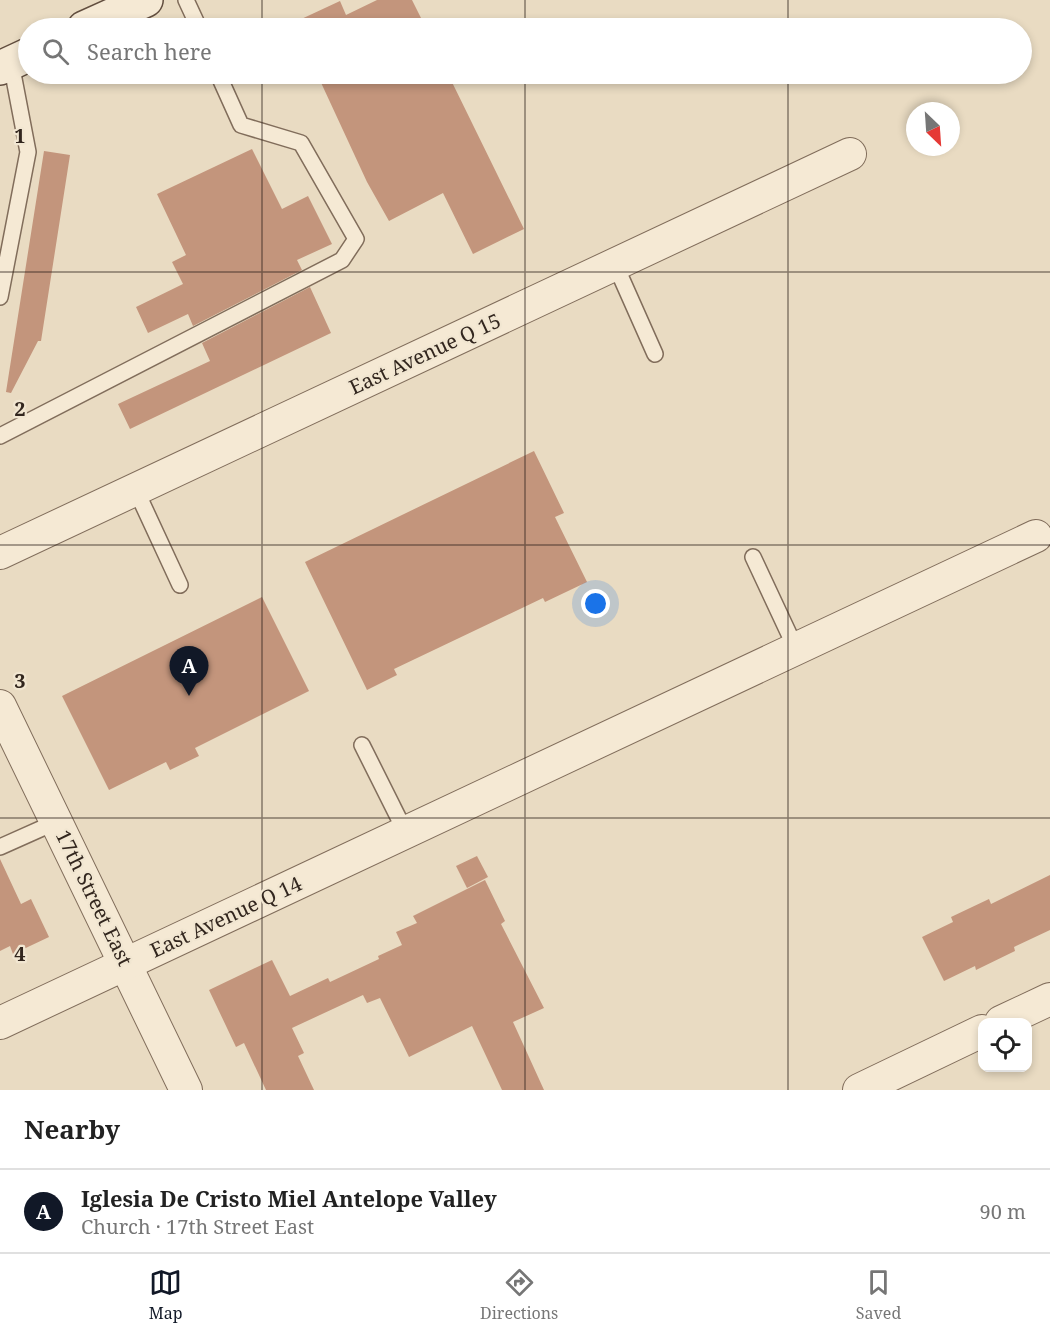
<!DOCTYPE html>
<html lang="en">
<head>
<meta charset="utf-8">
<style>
	:root { --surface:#fff; --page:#f2f2f2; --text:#222; --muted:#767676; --line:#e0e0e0; --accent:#111827 }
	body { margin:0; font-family:"Noto Serif",serif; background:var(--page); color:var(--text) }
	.controls { position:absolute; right:18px; bottom:18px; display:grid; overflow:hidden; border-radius:12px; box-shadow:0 3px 9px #0003 }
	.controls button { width:54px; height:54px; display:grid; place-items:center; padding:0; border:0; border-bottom:2px solid var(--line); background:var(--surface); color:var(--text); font:30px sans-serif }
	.compass { position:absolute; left:906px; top:102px; width:54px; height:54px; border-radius:50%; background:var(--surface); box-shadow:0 3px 9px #0003; rotate:155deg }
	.you { position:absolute; left:596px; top:604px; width:21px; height:21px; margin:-15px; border:4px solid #fff; border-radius:50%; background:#1a73e8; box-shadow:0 0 0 9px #1a73e833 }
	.badge { display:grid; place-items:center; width:39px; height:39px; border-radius:50%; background:var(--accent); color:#fff; font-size:20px; font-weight:700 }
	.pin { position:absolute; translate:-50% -50px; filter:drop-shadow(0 2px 3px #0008) }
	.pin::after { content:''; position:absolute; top:32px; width:21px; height:18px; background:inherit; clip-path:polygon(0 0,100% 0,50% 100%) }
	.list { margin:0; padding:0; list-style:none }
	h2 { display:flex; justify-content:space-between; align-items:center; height:78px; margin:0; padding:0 24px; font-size:26px }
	h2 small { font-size:20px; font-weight:400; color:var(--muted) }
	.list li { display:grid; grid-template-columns:39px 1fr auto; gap:18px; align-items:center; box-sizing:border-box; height:84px; padding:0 24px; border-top:2px solid var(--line) }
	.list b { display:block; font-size:22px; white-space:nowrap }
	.list p { margin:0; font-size:20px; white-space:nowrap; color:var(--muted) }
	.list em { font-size:20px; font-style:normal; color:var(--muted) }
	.icon { flex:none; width:33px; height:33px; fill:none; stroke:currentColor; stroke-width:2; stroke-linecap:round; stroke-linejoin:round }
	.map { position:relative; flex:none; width:1050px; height:1090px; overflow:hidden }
	.search { position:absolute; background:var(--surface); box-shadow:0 3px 9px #0003; left:18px; right:18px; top:18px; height:66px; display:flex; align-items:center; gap:15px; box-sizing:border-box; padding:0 21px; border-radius:33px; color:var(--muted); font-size:22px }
	.sheet { height:162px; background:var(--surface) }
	nav { display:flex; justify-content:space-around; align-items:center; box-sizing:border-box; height:84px; border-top:2px solid var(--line); background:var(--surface); font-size:16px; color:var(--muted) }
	nav a { display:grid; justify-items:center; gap:3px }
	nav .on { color:var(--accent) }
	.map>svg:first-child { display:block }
</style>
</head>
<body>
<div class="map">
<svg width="1050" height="1090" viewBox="0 0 1050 1090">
	<rect width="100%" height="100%" fill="#e9dbc2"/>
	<!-- building -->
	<g fill="#c3957c">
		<polygon points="377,0 412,0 426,28 282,28 340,1 346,15"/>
		<polygon points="317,74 448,74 524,229 473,254 443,193 389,221 367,182"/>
		<polygon points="252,149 282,209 308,196 332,244 297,260 302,270 193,326 188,314 148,333 136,307 183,284 172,262 186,255 157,194"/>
		<polygon points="44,151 70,155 41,341 38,341 11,393 6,392"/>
		<polygon points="310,287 331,333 130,429 118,404 210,361 202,343"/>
		<polygon points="534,451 564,513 555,517 587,582 545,602 543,598 394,669 397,675 367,690 305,562"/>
		<polygon points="262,597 309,691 195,748 199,756 170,770 166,762 109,790 62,696"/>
		<polygon points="477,856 488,877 467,888 456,866"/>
		<polygon points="0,859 21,904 31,899 49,937 13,954 10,946 0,951"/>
		<polygon points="1050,875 1050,930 1014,947 1015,951 976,970 975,966 944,981 922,937 953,922 951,917 989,899 991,904"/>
		<polygon points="485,880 505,921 501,924 544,1008 513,1022 544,1090 502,1090 472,1026 409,1057 380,998 367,1003 363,995 292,1028 304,1053 298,1056 314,1090 266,1090 244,1043 236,1047 209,990 272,960 290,996 328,978 330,982 379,959 378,956 402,945 396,932 417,923 413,916"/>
	</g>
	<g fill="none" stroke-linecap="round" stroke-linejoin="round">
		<!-- lane casing -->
		<g stroke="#816d5b" stroke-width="18">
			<g id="lane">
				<polyline points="186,0 199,28"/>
				<polyline points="615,264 655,354"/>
				<polyline points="0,297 28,152 11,63"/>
				<polyline points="0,436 342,260 356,239 301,143 241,125 218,74"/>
				<polyline points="136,490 180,585"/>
				<polyline points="753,557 796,649"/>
				<polyline points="362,745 406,833"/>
				<polyline points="0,847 56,822"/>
			</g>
		</g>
		<!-- street casing -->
		<g stroke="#816d5b" stroke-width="34">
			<g id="street">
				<polyline points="0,553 850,154"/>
				<polyline points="0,706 186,1090"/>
				<polyline points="1001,1022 1050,999"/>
				<polyline points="0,1023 1036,536"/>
				<polyline points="859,1090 982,1031"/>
			</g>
		</g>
		<!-- secondary casing -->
		<g stroke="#624e3f" stroke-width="36">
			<g id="secondary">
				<polyline points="84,28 146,0"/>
				<polyline points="0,68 28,55"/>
			</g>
		</g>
		<!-- lane -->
		<use href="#lane" stroke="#f5e9d4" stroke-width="15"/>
		<!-- street -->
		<use href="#street" stroke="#f5e9d4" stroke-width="32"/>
		<!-- secondary -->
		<use href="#secondary" stroke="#f5e9d4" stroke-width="33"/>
	</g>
	<!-- grid -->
	<path fill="none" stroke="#32261e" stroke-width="1.5" stroke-opacity="0.55" d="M262,0V28M525,0V28M788,0V28M262,74V1090M525,74V1090M788,74V1090M0,272H1050M0,545H1050M0,818H1050"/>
	<g text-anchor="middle" stroke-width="4.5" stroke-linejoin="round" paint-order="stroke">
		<!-- street labels -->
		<g font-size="20" fill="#32261e" stroke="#f1e6d1">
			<text transform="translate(425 354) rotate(-25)" y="7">East Avenue Q 15</text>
			<text transform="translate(94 898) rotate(64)" y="7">17th Street East</text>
			<text transform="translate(226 917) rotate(-25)" y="7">East Avenue Q 14</text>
		</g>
	</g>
	<g font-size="20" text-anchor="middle" font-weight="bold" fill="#32261e" stroke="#f1e6d1" stroke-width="4.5" stroke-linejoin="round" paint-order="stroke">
		<text x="20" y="143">1</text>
		<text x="20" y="416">2</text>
		<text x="20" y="688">3</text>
		<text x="20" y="961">4</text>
	</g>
</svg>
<div class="controls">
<button><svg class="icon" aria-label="locate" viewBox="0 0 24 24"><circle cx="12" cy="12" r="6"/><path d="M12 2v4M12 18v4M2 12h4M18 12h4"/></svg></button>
</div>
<svg class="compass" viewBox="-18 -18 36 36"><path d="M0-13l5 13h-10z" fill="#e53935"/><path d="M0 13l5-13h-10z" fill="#767676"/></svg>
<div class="you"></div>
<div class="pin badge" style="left:189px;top:696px">A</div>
<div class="search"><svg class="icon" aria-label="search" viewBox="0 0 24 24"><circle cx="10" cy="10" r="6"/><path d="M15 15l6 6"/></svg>Search here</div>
</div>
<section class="sheet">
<h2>Nearby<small></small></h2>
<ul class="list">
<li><span class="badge">A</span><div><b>Iglesia De Cristo Miel Antelope Valley</b><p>Church · 17th Street East</p></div><em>90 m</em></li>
</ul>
</section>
<nav>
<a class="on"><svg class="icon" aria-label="map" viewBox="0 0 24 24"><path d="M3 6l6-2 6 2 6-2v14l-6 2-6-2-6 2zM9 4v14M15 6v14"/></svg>Map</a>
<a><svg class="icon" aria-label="directions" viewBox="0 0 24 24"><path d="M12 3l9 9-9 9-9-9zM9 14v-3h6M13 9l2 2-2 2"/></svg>Directions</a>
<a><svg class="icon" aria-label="saved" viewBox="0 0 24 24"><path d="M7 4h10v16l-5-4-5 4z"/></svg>Saved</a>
</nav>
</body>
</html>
